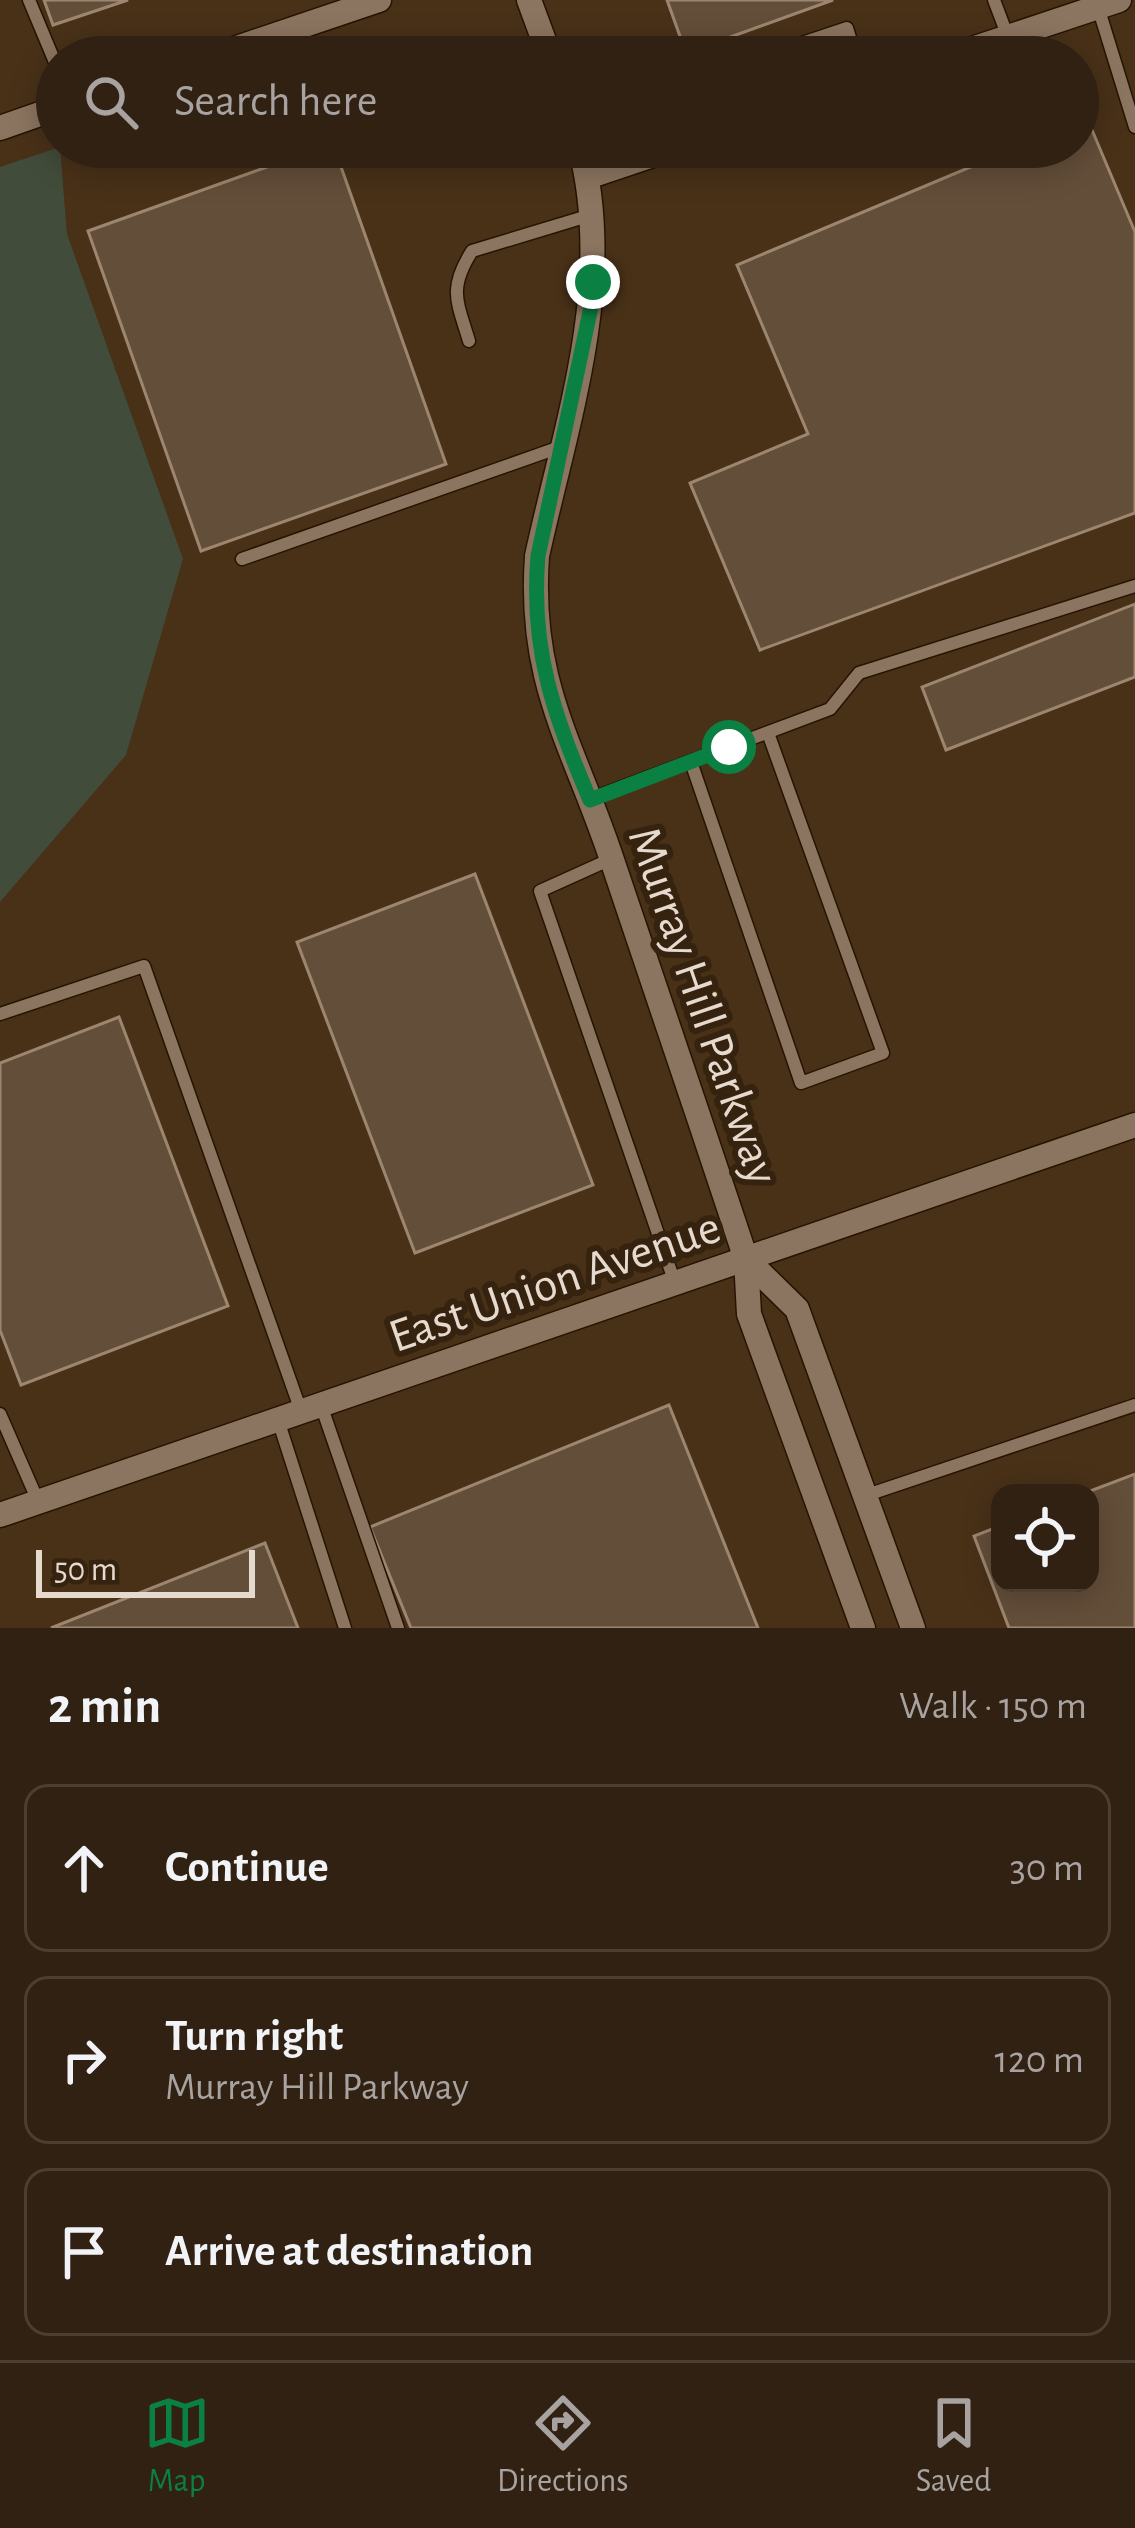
<!DOCTYPE html>
<html lang="en">
<head>
<meta charset="utf-8">
<style>
	:root { --surface:#302113; --page:#3c2e21; --text:#f1f3f6; --muted:#a8a3a0; --line:#4b3e33; --accent:#0b8043 }
	body { margin:0; font-family:"Alegreya Sans",sans-serif; background:var(--page); color:var(--text) }
	.controls { position:absolute; right:36px; bottom:36px; display:grid; overflow:hidden; border-radius:24px; box-shadow:0 6px 30px #0003 }
	.controls button { width:108px; height:108px; display:grid; place-items:center; padding:0; border:0; border-bottom:3px solid var(--line); background:var(--surface); color:var(--text); font:60px sans-serif }
	.scale { position:absolute; left:36px; bottom:30px; width:219px; box-sizing:border-box; padding-left:12px; border:6px solid #e6dace; border-top:0; font-size:33px; line-height:42px; white-space:nowrap; color:#e6dace; -webkit-text-stroke:9px #35220f; paint-order:stroke }
	.stop { position:absolute; width:36px; height:36px; margin:-27px; border:9px solid #0b8043; border-radius:50%; background:#fff }
	.stop.end { background:#0b8043; border-color:#fff; box-shadow:0 3px 12px #0008 }
	.list { margin:0; padding:0; list-style:none }
	h2 { display:flex; justify-content:space-between; align-items:center; height:156px; margin:0; padding:0 48px; font-size:51px }
	h2 small { font-size:39px; font-weight:400; color:var(--muted) }
	.list li { display:grid; grid-template-columns:78px 1fr auto; gap:36px; align-items:center; box-sizing:border-box; height:168px; margin:0 24px 24px; padding:0 24px; border:3px solid var(--line); border-radius:24px }
	.list b { display:block; font-size:45px; white-space:nowrap }
	.list p { margin:0; font-size:39px; white-space:nowrap; color:var(--muted) }
	.list em { font-size:39px; font-style:normal; color:var(--muted) }
	.icon { flex:none; width:66px; height:66px; fill:none; stroke:currentColor; stroke-width:2; stroke-linecap:round; stroke-linejoin:round }
	.map { position:relative; flex:none; width:1135px; height:1628px; overflow:hidden }
	.search { position:absolute; background:var(--surface); box-shadow:0 6px 30px #0003; left:36px; right:36px; top:36px; height:132px; display:flex; align-items:center; gap:30px; box-sizing:border-box; padding:0 42px; border-radius:66px; color:var(--muted); font-size:45px }
	.sheet { height:732px; background:var(--surface) }
	nav { display:flex; justify-content:space-around; align-items:center; box-sizing:border-box; height:168px; border-top:3px solid var(--line); background:var(--surface); font-size:33px; color:var(--muted) }
	nav a { display:grid; justify-items:center; gap:6px }
	nav .on { color:var(--accent) }
	.map>svg:first-child { display:block }
</style>
</head>
<body>
<div class="map">
<svg width="1135" height="1628" viewBox="0 0 1135 1628">
	<rect width="100%" height="100%" fill="#402c19"/>
	<!-- built -->
	<path fill="#493118" fill-rule="evenodd" d="M0,0H1135V1628H0V902L126,755L183,559L67,234L60,148L0,167ZM57,57H1078V147H57ZM1000,1493H1090V1583H1000Z"/>
	<!-- green -->
	<polygon fill="#424c3a" points="60,147 67,234 183,559 126,755 0,902 0,167"/>
	<!-- building -->
	<g fill="#634e39" stroke="#9d8670" stroke-width="3">
		<polygon points="44,0 128,0 53,25"/>
		<polygon points="667,0 833,0 686,53"/>
		<polygon points="1087,118 1135,232 1135,513 760,650 690,483 808,434 737,265 1018,147 1078,147 1078,122"/>
		<polygon points="323,147 334,147 446,464 201,551 88,231"/>
		<polygon points="1135,604 1135,677 946,750 922,687"/>
		<polygon points="475,874 593,1185 415,1253 297,942"/>
		<polygon points="119,1017 228,1306 21,1385 0,1330 0,1063"/>
		<polygon points="669,1405 758,1628 411,1628 370,1527"/>
		<polygon points="1135,1474 1135,1628 1009,1628 974,1536 1000,1526 1000,1583 1090,1583 1090,1493 1085,1493"/>
		<polygon points="265,1543 298,1628 51,1628"/>
	</g>
	<g fill="none" stroke-linecap="round" stroke-linejoin="round">
		<!-- lane casing -->
		<g stroke="#261403" stroke-width="15">
			<g id="lane">
				<polyline points="29,0 57,67"/>
				<polyline points="994,0 1008,37"/>
				<polyline points="1098,7 1135,127"/>
				<polyline points="760,57 847,28 856,57"/>
				<path d="M469,341C457,301 448,289 472,251L591,215"/>
				<polyline points="242,559 560,447"/>
				<polyline points="691,762 801,1083 883,1053 768,733"/>
				<polyline points="590,799 830,709 859,673 1135,586"/>
				<polyline points="611,859 540,891 675,1283"/>
				<polyline points="0,1014 144,966 301,1411"/>
				<polyline points="321,1405 398,1628"/>
				<polyline points="0,1414 38,1501"/>
				<polyline points="278,1420 345,1628"/>
				<polyline points="867,1495 1135,1405"/>
			</g>
		</g>
		<!-- street casing -->
		<g stroke="#261403" stroke-width="27">
			<g id="street">
				<polyline points="529,0 550,57"/>
				<polyline points="210,57 379,0"/>
				<polyline points="948,57 1119,0"/>
				<polyline points="0,128 57,108"/>
				<path d="M580,147C616,283 566,423 537,556C528,682 573,744 611,857C657,990 701,1125 746,1259L749,1314L863,1628"/>
				<polyline points="588,177 677,147"/>
				<polyline points="746,1259 797,1309 913,1628"/>
				<polyline points="0,1515 1135,1125"/>
			</g>
		</g>
		<!-- lane -->
		<use href="#lane" stroke="#8c7560" stroke-width="12"/>
		<!-- street -->
		<use href="#street" stroke="#8c7560" stroke-width="24"/>
	</g>
	<g fill="none" stroke-linecap="round" stroke-linejoin="round">
		<!-- route -->
		<path stroke="#0b8043" stroke-width="15" d="M593,282L591,307L538,556C530,650 554,715 590,800L729,747"/>
	</g>
	<g text-anchor="middle" stroke-width="12" stroke-linejoin="round" paint-order="stroke">
		<!-- street labels -->
		<g font-size="48" fill="#e6dace" stroke="#35220f">
			<text transform="translate(705 1005) rotate(71)" y="17">Murray Hill Parkway</text>
			<text transform="translate(554 1280) rotate(-19)" y="17">East Union Avenue</text>
		</g>
	</g>
</svg>
<div class="controls">
<button><svg class="icon" aria-label="locate" viewBox="0 0 24 24"><circle cx="12" cy="12" r="6"/><path d="M12 2v4M12 18v4M2 12h4M18 12h4"/></svg></button>
</div>
<div class="scale">50 m</div>
<div class="stop" style="left:729px;top:747px"></div>
<div class="stop end" style="left:593px;top:282px"></div>
<div class="search"><svg class="icon" aria-label="search" viewBox="0 0 24 24"><circle cx="10" cy="10" r="6"/><path d="M15 15l6 6"/></svg>Search here</div>
</div>
<section class="sheet">
<h2>2 min<small>Walk · 150 m</small></h2>
<ul class="list">
<li><svg class="icon" aria-label="ahead" viewBox="0 0 24 24"><path d="M12 20V5M6 11l6-6 6 6"/></svg><div><b>Continue</b></div><em>30 m</em></li>
<li><svg class="icon" aria-label="right" viewBox="0 0 24 24"><path d="M7 20v-9h11M14 6l5 5-5 5"/></svg><div><b>Turn right</b><p>Murray Hill Parkway</p></div><em>120 m</em></li>
<li><svg class="icon" aria-label="arrive" viewBox="0 0 24 24"><path d="M6 21V4h12l-3 4 3 4H6"/></svg><div><b>Arrive at destination</b></div></li>
</ul>
</section>
<nav>
<a class="on"><svg class="icon" aria-label="map" viewBox="0 0 24 24"><path d="M3 6l6-2 6 2 6-2v14l-6 2-6-2-6 2zM9 4v14M15 6v14"/></svg>Map</a>
<a><svg class="icon" aria-label="directions" viewBox="0 0 24 24"><path d="M12 3l9 9-9 9-9-9zM9 14v-3h6M13 9l2 2-2 2"/></svg>Directions</a>
<a><svg class="icon" aria-label="saved" viewBox="0 0 24 24"><path d="M7 4h10v16l-5-4-5 4z"/></svg>Saved</a>
</nav>
</body>
</html>
